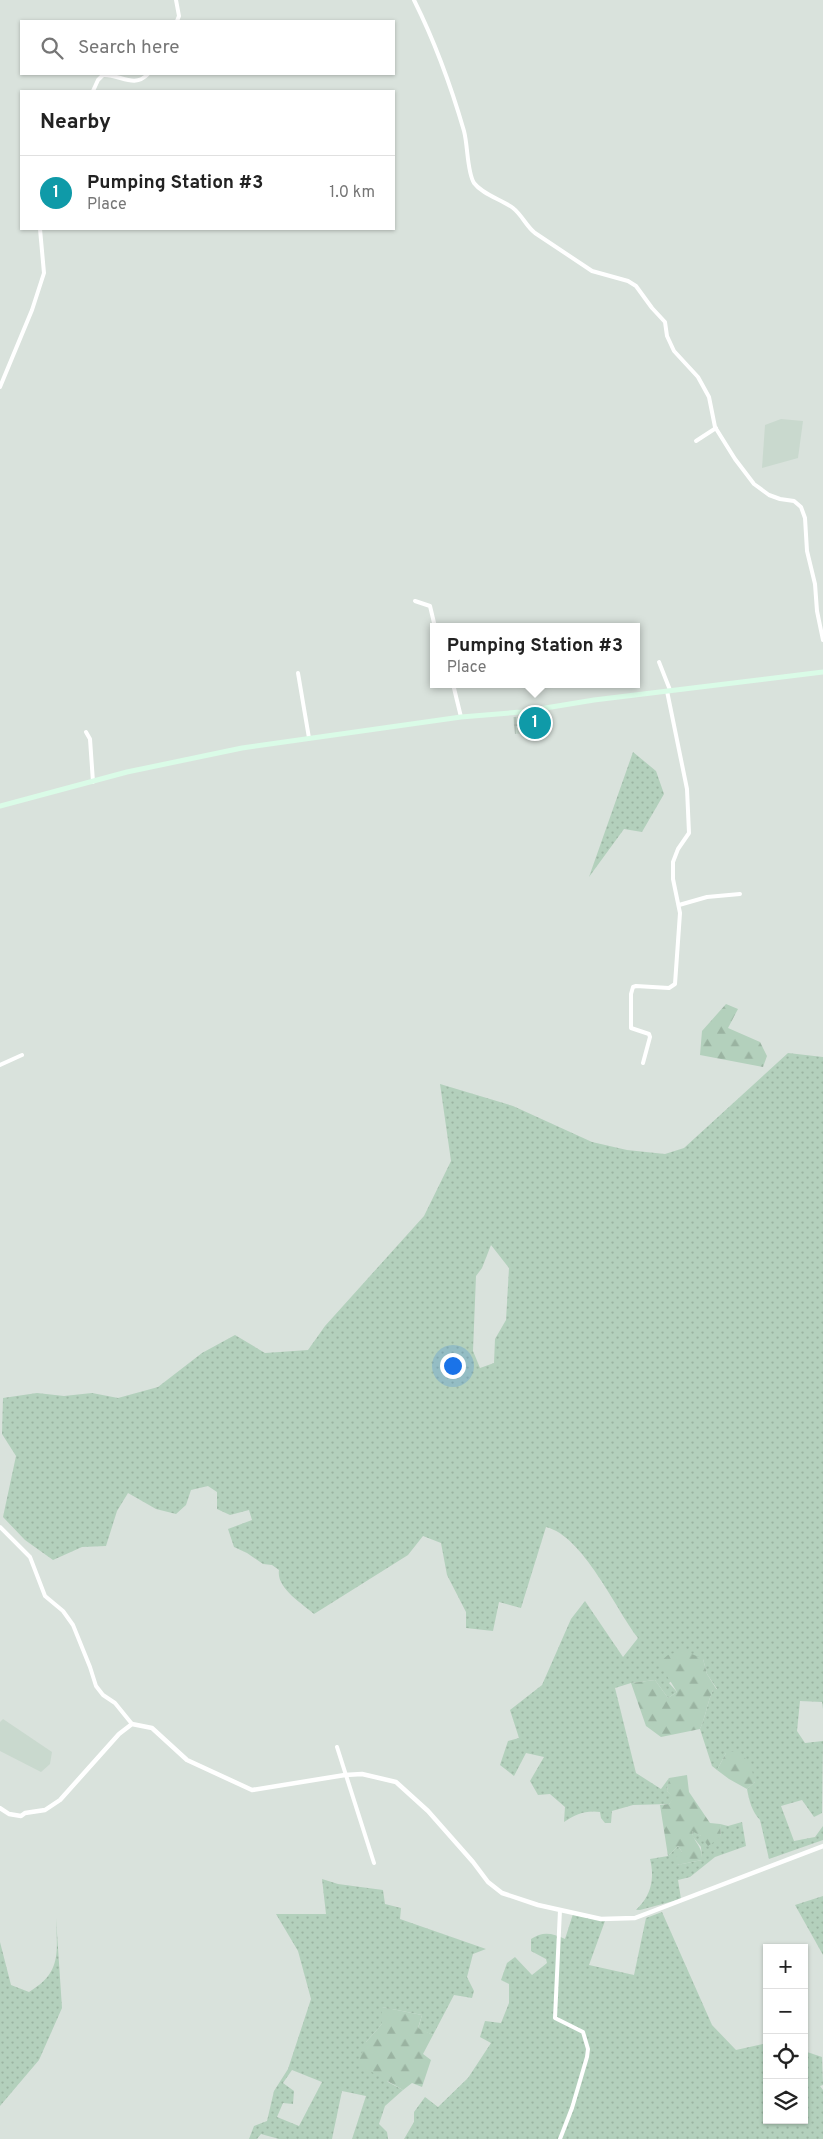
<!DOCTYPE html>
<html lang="en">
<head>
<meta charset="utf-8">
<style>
	:root { --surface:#fff; --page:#f2f2f2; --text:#222; --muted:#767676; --line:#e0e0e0; --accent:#cb3d69 }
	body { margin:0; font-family:Overpass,sans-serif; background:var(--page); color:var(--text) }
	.controls { position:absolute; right:15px; bottom:15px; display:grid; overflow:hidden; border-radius:0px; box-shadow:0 1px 4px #0004 }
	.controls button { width:45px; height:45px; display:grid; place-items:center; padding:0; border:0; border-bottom:1px solid var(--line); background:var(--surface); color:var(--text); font:25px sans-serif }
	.you { position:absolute; left:452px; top:1365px; width:18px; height:18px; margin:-12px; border:4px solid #fff; border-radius:50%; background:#1a73e8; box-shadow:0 0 0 8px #1a73e833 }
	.badge { display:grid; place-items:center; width:32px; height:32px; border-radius:50%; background:var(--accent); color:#fff; font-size:16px; font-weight:700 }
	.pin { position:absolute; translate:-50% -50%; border:2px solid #fff; box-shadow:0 1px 5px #0006 }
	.popup { position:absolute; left:430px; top:623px; width:210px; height:65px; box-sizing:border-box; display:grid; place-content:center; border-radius:0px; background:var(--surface); filter:drop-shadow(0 1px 4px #0005); font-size:16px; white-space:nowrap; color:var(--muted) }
	.popup b { font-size:19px; color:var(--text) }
	.popup::after { content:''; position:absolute; left:50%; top:100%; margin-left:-10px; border:10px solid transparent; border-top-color:var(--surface) }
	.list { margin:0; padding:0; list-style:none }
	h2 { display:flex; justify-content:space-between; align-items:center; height:65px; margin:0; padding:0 20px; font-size:21px }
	h2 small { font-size:16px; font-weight:400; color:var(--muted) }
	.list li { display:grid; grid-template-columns:32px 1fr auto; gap:15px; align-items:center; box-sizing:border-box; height:75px; padding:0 20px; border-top:1px solid var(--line) }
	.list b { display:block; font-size:19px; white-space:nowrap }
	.list p { margin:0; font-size:16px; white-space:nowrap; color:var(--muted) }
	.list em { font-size:16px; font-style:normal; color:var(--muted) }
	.icon { flex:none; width:28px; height:28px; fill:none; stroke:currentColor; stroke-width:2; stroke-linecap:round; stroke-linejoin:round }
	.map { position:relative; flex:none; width:823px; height:2139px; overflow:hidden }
	.search { position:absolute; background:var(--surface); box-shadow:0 1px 4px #0004; left:20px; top:20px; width:375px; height:55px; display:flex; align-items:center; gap:12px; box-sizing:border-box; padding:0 18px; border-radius:0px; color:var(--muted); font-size:19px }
	.panel { position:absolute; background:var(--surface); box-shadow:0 1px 4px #0004; left:20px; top:90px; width:375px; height:140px; border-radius:0px }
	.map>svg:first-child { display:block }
</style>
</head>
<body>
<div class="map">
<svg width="823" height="2139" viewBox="0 0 823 2139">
	<defs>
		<pattern id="industrial-grid" width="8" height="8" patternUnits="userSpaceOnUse" patternTransform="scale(1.25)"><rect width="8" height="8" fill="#c9d9ce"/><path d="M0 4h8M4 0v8" fill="none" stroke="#acbab1"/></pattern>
		<pattern id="grass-dots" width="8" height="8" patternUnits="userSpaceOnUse" patternTransform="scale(1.25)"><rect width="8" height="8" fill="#b3d0bc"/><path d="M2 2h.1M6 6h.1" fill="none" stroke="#9ab3a1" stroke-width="1.8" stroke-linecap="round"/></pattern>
		<pattern id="forest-firs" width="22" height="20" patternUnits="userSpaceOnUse" patternTransform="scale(1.25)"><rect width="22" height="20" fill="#b3d0bc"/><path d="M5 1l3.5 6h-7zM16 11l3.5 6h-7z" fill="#9ab3a1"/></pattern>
	</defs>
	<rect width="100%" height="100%" fill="#d9e2dc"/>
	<!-- built -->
	<g fill="#c9d9ce">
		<polygon points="781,419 803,421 798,458 762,468 765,425"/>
		<polygon points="3,1719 52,1752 50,1764 41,1772 0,1751 0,1722"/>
	</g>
	<!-- industrial -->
	<polygon fill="url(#industrial-grid)" points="538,715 539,732 515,734 513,717"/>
	<!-- grass -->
	<g fill="url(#grass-dots)" fill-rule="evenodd">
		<polygon points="633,752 656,771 664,794 642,832 624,829 589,877"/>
		<path d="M788,1053L823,1057V1709L822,1702L800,1701L797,1731L805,1743L823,1741L822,1813L814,1817L802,1800L781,1806L794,1841L815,1837L823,1826V1840L769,1859L760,1820C752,1812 749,1800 747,1789L755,1782L726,1753L717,1770L712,1766L700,1729C706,1716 707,1703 713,1690L717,1689L707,1674L703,1659L669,1683L677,1692L668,1698L655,1680L631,1683L615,1688L636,1773L661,1789L669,1778L667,1791L674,1798L669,1804L633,1805L612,1811L611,1823H605L601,1818L600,1812C586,1810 576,1814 564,1822L565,1807L550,1794L538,1795L530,1781L544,1757L526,1753L514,1776L500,1765L508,1741L519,1738L510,1710L542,1685L571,1619L585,1601L623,1657L638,1638C615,1608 583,1536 546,1527L521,1608L499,1602L493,1631L466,1628V1612L447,1575L441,1543L423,1536L408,1555L314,1614C302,1603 276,1588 279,1570L272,1565L263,1564L247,1553L234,1547L228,1529L252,1520L249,1510L230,1515L217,1509V1492L208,1486L191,1490L186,1505L176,1514L156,1509L128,1493L117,1511L106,1546L82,1547L53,1560L25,1540L3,1517L16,1456L2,1434L3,1398L37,1393L64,1396L92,1393L118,1398L158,1387L202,1353L235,1335L265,1353L308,1350L325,1326L424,1216L451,1161L440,1084L513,1106L592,1142L627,1150L665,1154L684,1148ZM491,1245L509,1268L506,1320L495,1339L494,1363L480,1368L473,1351L476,1276L482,1268Z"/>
		<path d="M742,1822L746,1846L715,1857L690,1877L678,1880L681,1899L640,1910H636C651,1896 655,1879 650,1859L668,1856L678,1846L682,1852L677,1865L702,1860L701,1847L693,1837L692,1830L701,1836L721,1837L720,1824L728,1826Z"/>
		<path d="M322,1879L338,1884L383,1890L385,1904L401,1908L400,1919L486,1949L473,1954L467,1977L474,1991L472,1998L454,1995L433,2035L418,2029L422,2015L382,2007V2024L366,2042L388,2082L403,2090L385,2106L379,2124L387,2132L388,2139H352L366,2096L342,2091L332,2139H279L261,2134L257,2139H249L254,2126L267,2121L274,2091L288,2069L311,1999L298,1951L276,1914H326ZM292,2070L322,2082L299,2126L277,2117L283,2103L293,2104L294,2091L283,2083Z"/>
		<polygon points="823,1896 823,1955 795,1905"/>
		<path d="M662,1912L712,2025L736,2050L767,2043V2120H804V2051L822,2057L823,2085L820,2086L823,2090V2139H404L414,2122V2112L425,2097L438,2107L468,2078L491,2043L480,2037L485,2021L501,2023L509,2003V1984L501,1980L507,1963L515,1957L532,1975L547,1963L546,1959L531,1951V1939C543,1931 552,1933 565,1939L573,1914L605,1921L589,1965L634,1975L646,1918Z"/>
		<path d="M56,1918L62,2008L39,2060L0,2106V1942L11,1985L29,1992C62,1972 57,1953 56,1918Z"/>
	</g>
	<!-- forest -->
	<g fill="url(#forest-firs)">
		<polygon points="726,1004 738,1009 728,1028 760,1042 767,1056 763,1067 700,1055 702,1031"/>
		<path d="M683,1650L703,1659L707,1674L717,1690H713C707,1703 706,1716 700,1729L661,1737L646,1726L631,1683L655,1680L668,1698L677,1692L659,1663L668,1655Z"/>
		<polygon points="737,1751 750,1763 755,1782 747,1789 729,1779 717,1770 726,1753"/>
		<path d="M687,1775L689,1792L710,1823L720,1824L721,1837L708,1846L701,1836L692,1831C693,1842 703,1846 702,1860L677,1865L674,1859L682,1852L678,1846L668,1856L660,1805L669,1804L673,1798L667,1791L669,1778Z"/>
		<polygon points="382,2007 422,2015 418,2028 433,2035 423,2054 431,2060 422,2087 412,2083 403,2090 358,2064 366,2042 382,2024"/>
	</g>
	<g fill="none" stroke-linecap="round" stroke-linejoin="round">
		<!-- minor -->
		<g stroke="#fff" stroke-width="4">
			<polyline points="176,0 179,16 177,21"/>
			<path d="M414,0C435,42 451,86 464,131C468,146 467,172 474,183C483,195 501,199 513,208C522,215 526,226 535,233L592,271L628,281L636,286L652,308L665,322L667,336L674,351L698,377L709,397L715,427L735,459L754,484L769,495L780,499L794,501L801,507L805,518L807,551L815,584L817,611L823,640"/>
			<path d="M93,91L98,80L103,75C120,74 134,89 148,74"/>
			<polyline points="0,387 32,310 44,273 40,229"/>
			<polyline points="696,441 716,428"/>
			<polyline points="415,601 430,606 435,627"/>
			<polyline points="659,662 670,690"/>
			<polyline points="298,673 309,738"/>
			<polyline points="453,684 461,717"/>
			<polyline points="86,732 90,739 93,782"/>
			<polyline points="679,905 707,897 740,894"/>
			<polyline points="643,1063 650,1037 649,1034 631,1028 631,994 633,987 636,986 669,988 675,984 680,913 673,879 673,862 678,849 689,833 687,789 667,691"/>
			<polyline points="0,1065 22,1055"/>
			<polyline points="0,1527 30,1557 45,1596 63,1611 73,1625 90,1667 96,1686 103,1695 115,1703 132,1724"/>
			<polyline points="337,1747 374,1863"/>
			<polyline points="560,2139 572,2108 587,2057 588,2049 583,2032 555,2018 560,1910"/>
		</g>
		<!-- tertiary -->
		<polyline stroke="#fff" stroke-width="4.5" points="0,1808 9,1814 21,1816 25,1813 45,1810 60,1800 119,1734 132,1724 152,1728 187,1760 252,1790 345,1775 362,1774 396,1782 428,1811 473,1862 488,1882 502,1893 538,1905 601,1919 635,1918 823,1846"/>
		<!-- secondary -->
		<polyline stroke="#dafbe7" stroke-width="5" points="0,806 127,772 242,748 461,717 521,712 594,700 823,672"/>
	</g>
</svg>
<div class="controls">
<button>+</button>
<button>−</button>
<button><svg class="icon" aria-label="locate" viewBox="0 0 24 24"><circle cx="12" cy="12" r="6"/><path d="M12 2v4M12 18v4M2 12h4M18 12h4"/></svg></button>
<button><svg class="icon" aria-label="layers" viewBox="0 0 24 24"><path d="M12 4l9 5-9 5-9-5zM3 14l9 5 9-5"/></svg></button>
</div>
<div class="you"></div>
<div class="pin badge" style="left:535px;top:723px;background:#0f9aa8">1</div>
<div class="popup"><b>Pumping Station #3</b>Place</div>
<div class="search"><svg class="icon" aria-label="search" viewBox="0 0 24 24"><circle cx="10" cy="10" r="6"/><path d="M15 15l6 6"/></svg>Search here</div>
<section class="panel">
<h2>Nearby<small></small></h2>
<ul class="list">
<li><span class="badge" style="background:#0f9aa8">1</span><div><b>Pumping Station #3</b><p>Place</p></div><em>1.0 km</em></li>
</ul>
</section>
</div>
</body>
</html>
